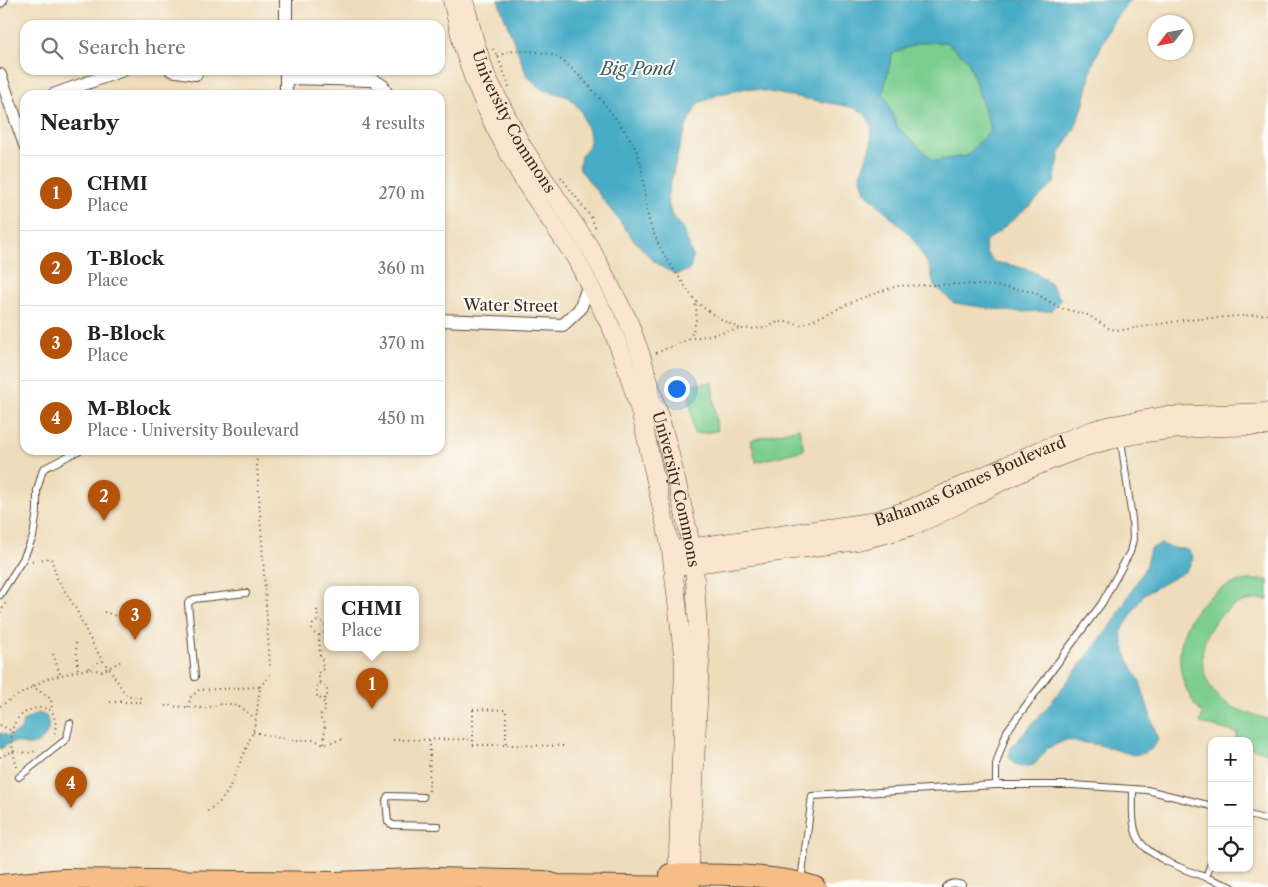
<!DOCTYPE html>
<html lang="en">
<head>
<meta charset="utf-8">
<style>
	:root { --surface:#fff; --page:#f6f6f6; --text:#222; --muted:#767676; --line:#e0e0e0; --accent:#b45309 }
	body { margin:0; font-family:"Libre Caslon Text",serif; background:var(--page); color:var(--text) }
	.controls { position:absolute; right:15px; bottom:15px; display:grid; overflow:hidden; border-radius:10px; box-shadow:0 1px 4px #0004 }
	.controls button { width:45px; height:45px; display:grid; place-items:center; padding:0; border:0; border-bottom:1px solid var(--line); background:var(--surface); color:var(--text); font:25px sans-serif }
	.compass { position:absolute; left:1148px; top:15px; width:45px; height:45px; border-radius:50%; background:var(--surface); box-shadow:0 1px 4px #0004; rotate:238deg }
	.you { position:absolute; left:676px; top:388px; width:18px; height:18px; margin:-12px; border:4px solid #fff; border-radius:50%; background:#1a73e8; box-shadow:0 0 0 8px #1a73e833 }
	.badge { display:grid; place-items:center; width:32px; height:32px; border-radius:50%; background:var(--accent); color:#fff; font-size:16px; font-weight:700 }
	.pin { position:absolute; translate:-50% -41px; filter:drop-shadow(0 1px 2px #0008) }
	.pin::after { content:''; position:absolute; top:26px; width:18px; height:15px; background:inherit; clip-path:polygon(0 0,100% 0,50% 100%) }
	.popup { position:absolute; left:324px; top:586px; width:95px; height:65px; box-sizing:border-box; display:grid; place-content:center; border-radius:10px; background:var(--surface); filter:drop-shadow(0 1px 4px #0005); font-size:16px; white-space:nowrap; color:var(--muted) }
	.popup b { font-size:19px; color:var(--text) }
	.popup::after { content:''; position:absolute; left:50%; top:100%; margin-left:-10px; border:10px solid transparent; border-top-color:var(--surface) }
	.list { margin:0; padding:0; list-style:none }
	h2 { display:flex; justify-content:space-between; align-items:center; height:65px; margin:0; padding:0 20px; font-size:21px }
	h2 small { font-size:16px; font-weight:400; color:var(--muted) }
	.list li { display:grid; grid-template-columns:32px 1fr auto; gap:15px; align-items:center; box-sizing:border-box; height:75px; padding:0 20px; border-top:1px solid var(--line) }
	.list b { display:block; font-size:19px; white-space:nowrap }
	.list p { margin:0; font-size:16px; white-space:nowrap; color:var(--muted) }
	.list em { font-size:16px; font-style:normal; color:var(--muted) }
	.icon { flex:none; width:28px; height:28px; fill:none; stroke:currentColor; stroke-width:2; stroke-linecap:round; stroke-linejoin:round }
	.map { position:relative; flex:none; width:1268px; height:887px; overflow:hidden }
	.search { position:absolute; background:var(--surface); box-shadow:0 1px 4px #0004; left:20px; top:20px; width:425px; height:55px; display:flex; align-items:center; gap:12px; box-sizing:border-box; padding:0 18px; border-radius:15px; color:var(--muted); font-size:19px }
	.panel { position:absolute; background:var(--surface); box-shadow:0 1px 4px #0004; left:20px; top:90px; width:425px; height:365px; border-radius:15px }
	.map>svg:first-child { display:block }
</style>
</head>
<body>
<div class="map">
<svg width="1268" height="887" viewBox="0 0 1268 887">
	<rect width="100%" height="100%" fill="#fdfcf7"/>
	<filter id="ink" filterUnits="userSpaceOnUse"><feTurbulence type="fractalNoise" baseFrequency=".02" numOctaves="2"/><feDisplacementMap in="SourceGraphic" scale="10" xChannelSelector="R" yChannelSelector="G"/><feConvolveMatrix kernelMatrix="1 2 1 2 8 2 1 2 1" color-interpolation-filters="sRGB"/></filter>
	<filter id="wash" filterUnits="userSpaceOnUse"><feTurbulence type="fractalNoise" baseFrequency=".0096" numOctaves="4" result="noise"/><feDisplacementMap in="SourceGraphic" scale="20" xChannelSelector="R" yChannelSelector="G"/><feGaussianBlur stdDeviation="1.12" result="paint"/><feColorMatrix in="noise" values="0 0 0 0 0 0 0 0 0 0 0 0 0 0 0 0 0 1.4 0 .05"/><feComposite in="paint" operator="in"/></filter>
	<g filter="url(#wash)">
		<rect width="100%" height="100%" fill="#eedcba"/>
		<!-- green -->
		<g fill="#7cce90" stroke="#5c7c57">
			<polygon points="946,42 968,60 991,129 967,156 934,161 898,128 883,93 892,54 918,43"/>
			<polygon points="712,382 717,431 694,434 688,385"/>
			<polygon points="799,428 804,450 756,462 751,440"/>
			<path d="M1246,580H1268V600C1212,593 1179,662 1222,700C1235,711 1252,714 1268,719V753L1249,747V741H1235L1237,733L1200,723L1203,714C1158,666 1182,593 1246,580Z"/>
		</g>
		<!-- water -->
		<g fill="#46acc6" stroke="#406b72" fill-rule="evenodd">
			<path d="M498,0H1130L1112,23L1092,66L1084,104L1074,130L1060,153L1054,183L1034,202L985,243L986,252L994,262C1010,265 1033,268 1046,280C1052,285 1056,293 1061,299L1051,311L1015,312L954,303L934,286L930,268L912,237L865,192L860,174L871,146L872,125L864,113L851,107L747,88L720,94L697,104L687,125L679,149L667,197L671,214L684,231L693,257L690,269L677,275L658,265L633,239L579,168L581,156L589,146L590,137L581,111L569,97L543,90L527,76ZM946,42L968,60L991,129L967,156L934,161L898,128L883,93L892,54L918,43Z"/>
			<path d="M1161,544C1165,545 1169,547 1173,548C1183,550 1189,546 1193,559L1186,571L1143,595L1121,632L1127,658L1140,682L1157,737L1158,740L1153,748L1145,753L1133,755L1099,745L1066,740L1048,748L1034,765L1023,767L1013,763L1009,757L1011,748L1045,710L1113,623L1145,568L1150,549Z"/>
			<path d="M38,713L46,716C53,729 45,743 30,745C24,746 20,742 14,742C9,743 4,747 0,749V733L9,736L21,730L23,721Z"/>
		</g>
	</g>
	<g filter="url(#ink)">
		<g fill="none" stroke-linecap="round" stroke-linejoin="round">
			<!-- lane casing -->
			<g stroke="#564535" stroke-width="8">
				<g id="lane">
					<polyline points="0,595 23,559 33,537 37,511 37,490 43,469 80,450"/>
					<polyline points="195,677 188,603 194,599 246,593"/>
					<polyline points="19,777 64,741 67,737 70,723"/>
					<polyline points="996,785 996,764 1007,731 1102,603 1130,552 1133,539 1132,519 1121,440"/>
					<path d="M1133,789C1133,804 1131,824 1138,838C1150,862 1208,877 1232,887"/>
					<polyline points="423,797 388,796 386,800 388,822 393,825 438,826"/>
					<polyline points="1249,815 1268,820"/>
					<polyline points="1206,877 1212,861"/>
					<polyline points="801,881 812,796 996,785 1073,785 1147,790 1212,806"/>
					<path d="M946,887C951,882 955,883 962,885"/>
				</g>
			</g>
			<!-- street casing -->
			<g stroke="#564535" stroke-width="14">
				<g id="street">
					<polyline points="0,1 1,0"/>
					<polyline points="286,25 286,0"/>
					<polyline points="171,70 196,74"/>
					<polyline points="286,70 286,95"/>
					<polyline points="0,75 25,145"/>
					<polyline points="286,78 373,80 383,86 387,95"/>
					<polyline points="53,95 123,70"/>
					<polyline points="440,320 563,325 580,309 589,284"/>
				</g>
			</g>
			<!-- secondary casing -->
			<g stroke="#564535" stroke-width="19">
				<g id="secondary">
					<polyline points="452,0 463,47 474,80 494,126 524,181 575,257 612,329 625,363 641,414 671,550 684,663 677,886"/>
					<path id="s1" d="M464,0L475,42L486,75L498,99L522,146L591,249L628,320L642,358L668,446L688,530L694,564L700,662L689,887"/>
					<path id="s2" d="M681,549L870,522L910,509L1041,450L1093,430L1112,425L1163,416L1268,412"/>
					<path d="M682,566L857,541C878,536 899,532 919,523C946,512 971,497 997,484C1023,471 1050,460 1077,450C1139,428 1203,427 1268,426"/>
				</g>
			</g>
			<!-- primary casing -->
			<g stroke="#564535" stroke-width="22">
				<g id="primary">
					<path d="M670,874C715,875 773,873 816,887"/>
					<polyline points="0,885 64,879 335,882 438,878 544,881 557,885 690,887"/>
				</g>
			</g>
			<!-- path -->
			<g stroke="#564535" stroke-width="2" stroke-dasharray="1 4" stroke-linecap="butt">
				<polyline points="493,49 498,57 510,89"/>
				<path d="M498,57C501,55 505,53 508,52C520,49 547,52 557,57C578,69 623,124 634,146C645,168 643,192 648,216C654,241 668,262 683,283C687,289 691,296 696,301C709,313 725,322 741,329"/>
				<polyline points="561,177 591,217 597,231"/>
				<path d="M689,339C696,326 698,317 695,301"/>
				<polyline points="656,353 689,339 741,329 765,328 778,322 789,322 801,325 809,322 859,299 897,286 964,284 1005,287 1034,292 1060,308 1088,315 1110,329 1122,330 1185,320 1268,314"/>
				<polyline points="256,450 270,667"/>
				<polyline points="32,561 51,558 57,578 76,609 88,635 102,660 109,668 126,695 141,698"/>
				<polyline points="317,610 318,620"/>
				<polyline points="104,612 117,616"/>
				<polyline points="0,613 7,601"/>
				<circle cx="319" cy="628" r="7"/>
				<polyline points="319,635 320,658 322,660 323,669 318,673 320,683 317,686 317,697 323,700 326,710 321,714 321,721 325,724 324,744"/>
				<polyline points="76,643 78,671"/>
				<polyline points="53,654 60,674"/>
				<polyline points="89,668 102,660"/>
				<polyline points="320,683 327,688 327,697 323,700"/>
				<polyline points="32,686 51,699 52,711"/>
				<polyline points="260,687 270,675"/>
				<polyline points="110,702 141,702"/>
				<polyline points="0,706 46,679 78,671 88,669 102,671 120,662"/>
				<polyline points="165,706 206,708 221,704 231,704 242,708 255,719"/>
				<polyline points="188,707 191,697 199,690 260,687 256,719 253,732 228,791 221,801 206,812"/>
				<polygon points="473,709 506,710 506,745 473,745"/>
				<polyline points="0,725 12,731"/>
				<polyline points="253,732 289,740 314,740 324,744 344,739"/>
				<polyline points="393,740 473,739"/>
				<polyline points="507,745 567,746"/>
				<polyline points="0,757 13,751 28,753 37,751"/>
				<path d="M17,767C14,756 10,742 12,731C15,714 36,702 52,711C56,720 57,728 53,737"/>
				<polyline points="429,791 430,740"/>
			</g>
			<!-- lane -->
			<use href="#lane" stroke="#fff" stroke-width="6"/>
			<!-- street -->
			<use href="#street" stroke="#fff" stroke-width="12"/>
			<!-- secondary -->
			<use href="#secondary" stroke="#fbe5cf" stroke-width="18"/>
			<!-- primary -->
			<use href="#primary" stroke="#f6be86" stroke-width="20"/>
		</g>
	</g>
	<g text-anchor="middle" stroke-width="4" stroke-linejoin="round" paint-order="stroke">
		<!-- street labels -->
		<g font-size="16" fill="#3b2a1e" stroke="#fdfcf7">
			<text dy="6" stroke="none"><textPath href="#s1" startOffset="132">University Commons</textPath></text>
			<text transform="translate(511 305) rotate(1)" y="6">Water Street</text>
			<text dy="6" stroke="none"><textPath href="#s2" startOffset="299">Bahamas Games Boulevard</textPath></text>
			<text dy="6" stroke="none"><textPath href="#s1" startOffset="538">University Commons</textPath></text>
		</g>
		<!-- water labels -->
		<g font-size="18" font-style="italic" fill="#3f5e61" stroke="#fdfcf7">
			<text x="637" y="75">Big Pond</text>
		</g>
	</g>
</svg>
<div class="controls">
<button>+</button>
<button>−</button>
<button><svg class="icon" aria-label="locate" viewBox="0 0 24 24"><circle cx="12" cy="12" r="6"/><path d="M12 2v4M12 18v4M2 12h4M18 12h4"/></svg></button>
</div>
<svg class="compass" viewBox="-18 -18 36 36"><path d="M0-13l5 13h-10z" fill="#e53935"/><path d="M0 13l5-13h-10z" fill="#767676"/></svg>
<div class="you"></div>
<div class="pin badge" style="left:372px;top:709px">1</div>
<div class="popup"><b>CHMI</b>Place</div>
<div class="pin badge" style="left:104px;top:521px">2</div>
<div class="pin badge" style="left:135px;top:640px">3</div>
<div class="pin badge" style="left:71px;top:808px">4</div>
<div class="search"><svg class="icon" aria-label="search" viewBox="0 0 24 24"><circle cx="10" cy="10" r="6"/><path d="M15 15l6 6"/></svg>Search here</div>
<section class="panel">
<h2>Nearby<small>4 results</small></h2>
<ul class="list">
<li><span class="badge">1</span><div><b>CHMI</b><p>Place</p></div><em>270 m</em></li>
<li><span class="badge">2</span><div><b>T-Block</b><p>Place</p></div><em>360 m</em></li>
<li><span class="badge">3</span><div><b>B-Block</b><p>Place</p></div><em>370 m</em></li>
<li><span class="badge">4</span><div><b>M-Block</b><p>Place · University Boulevard</p></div><em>450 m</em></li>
</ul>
</section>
</div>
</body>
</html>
